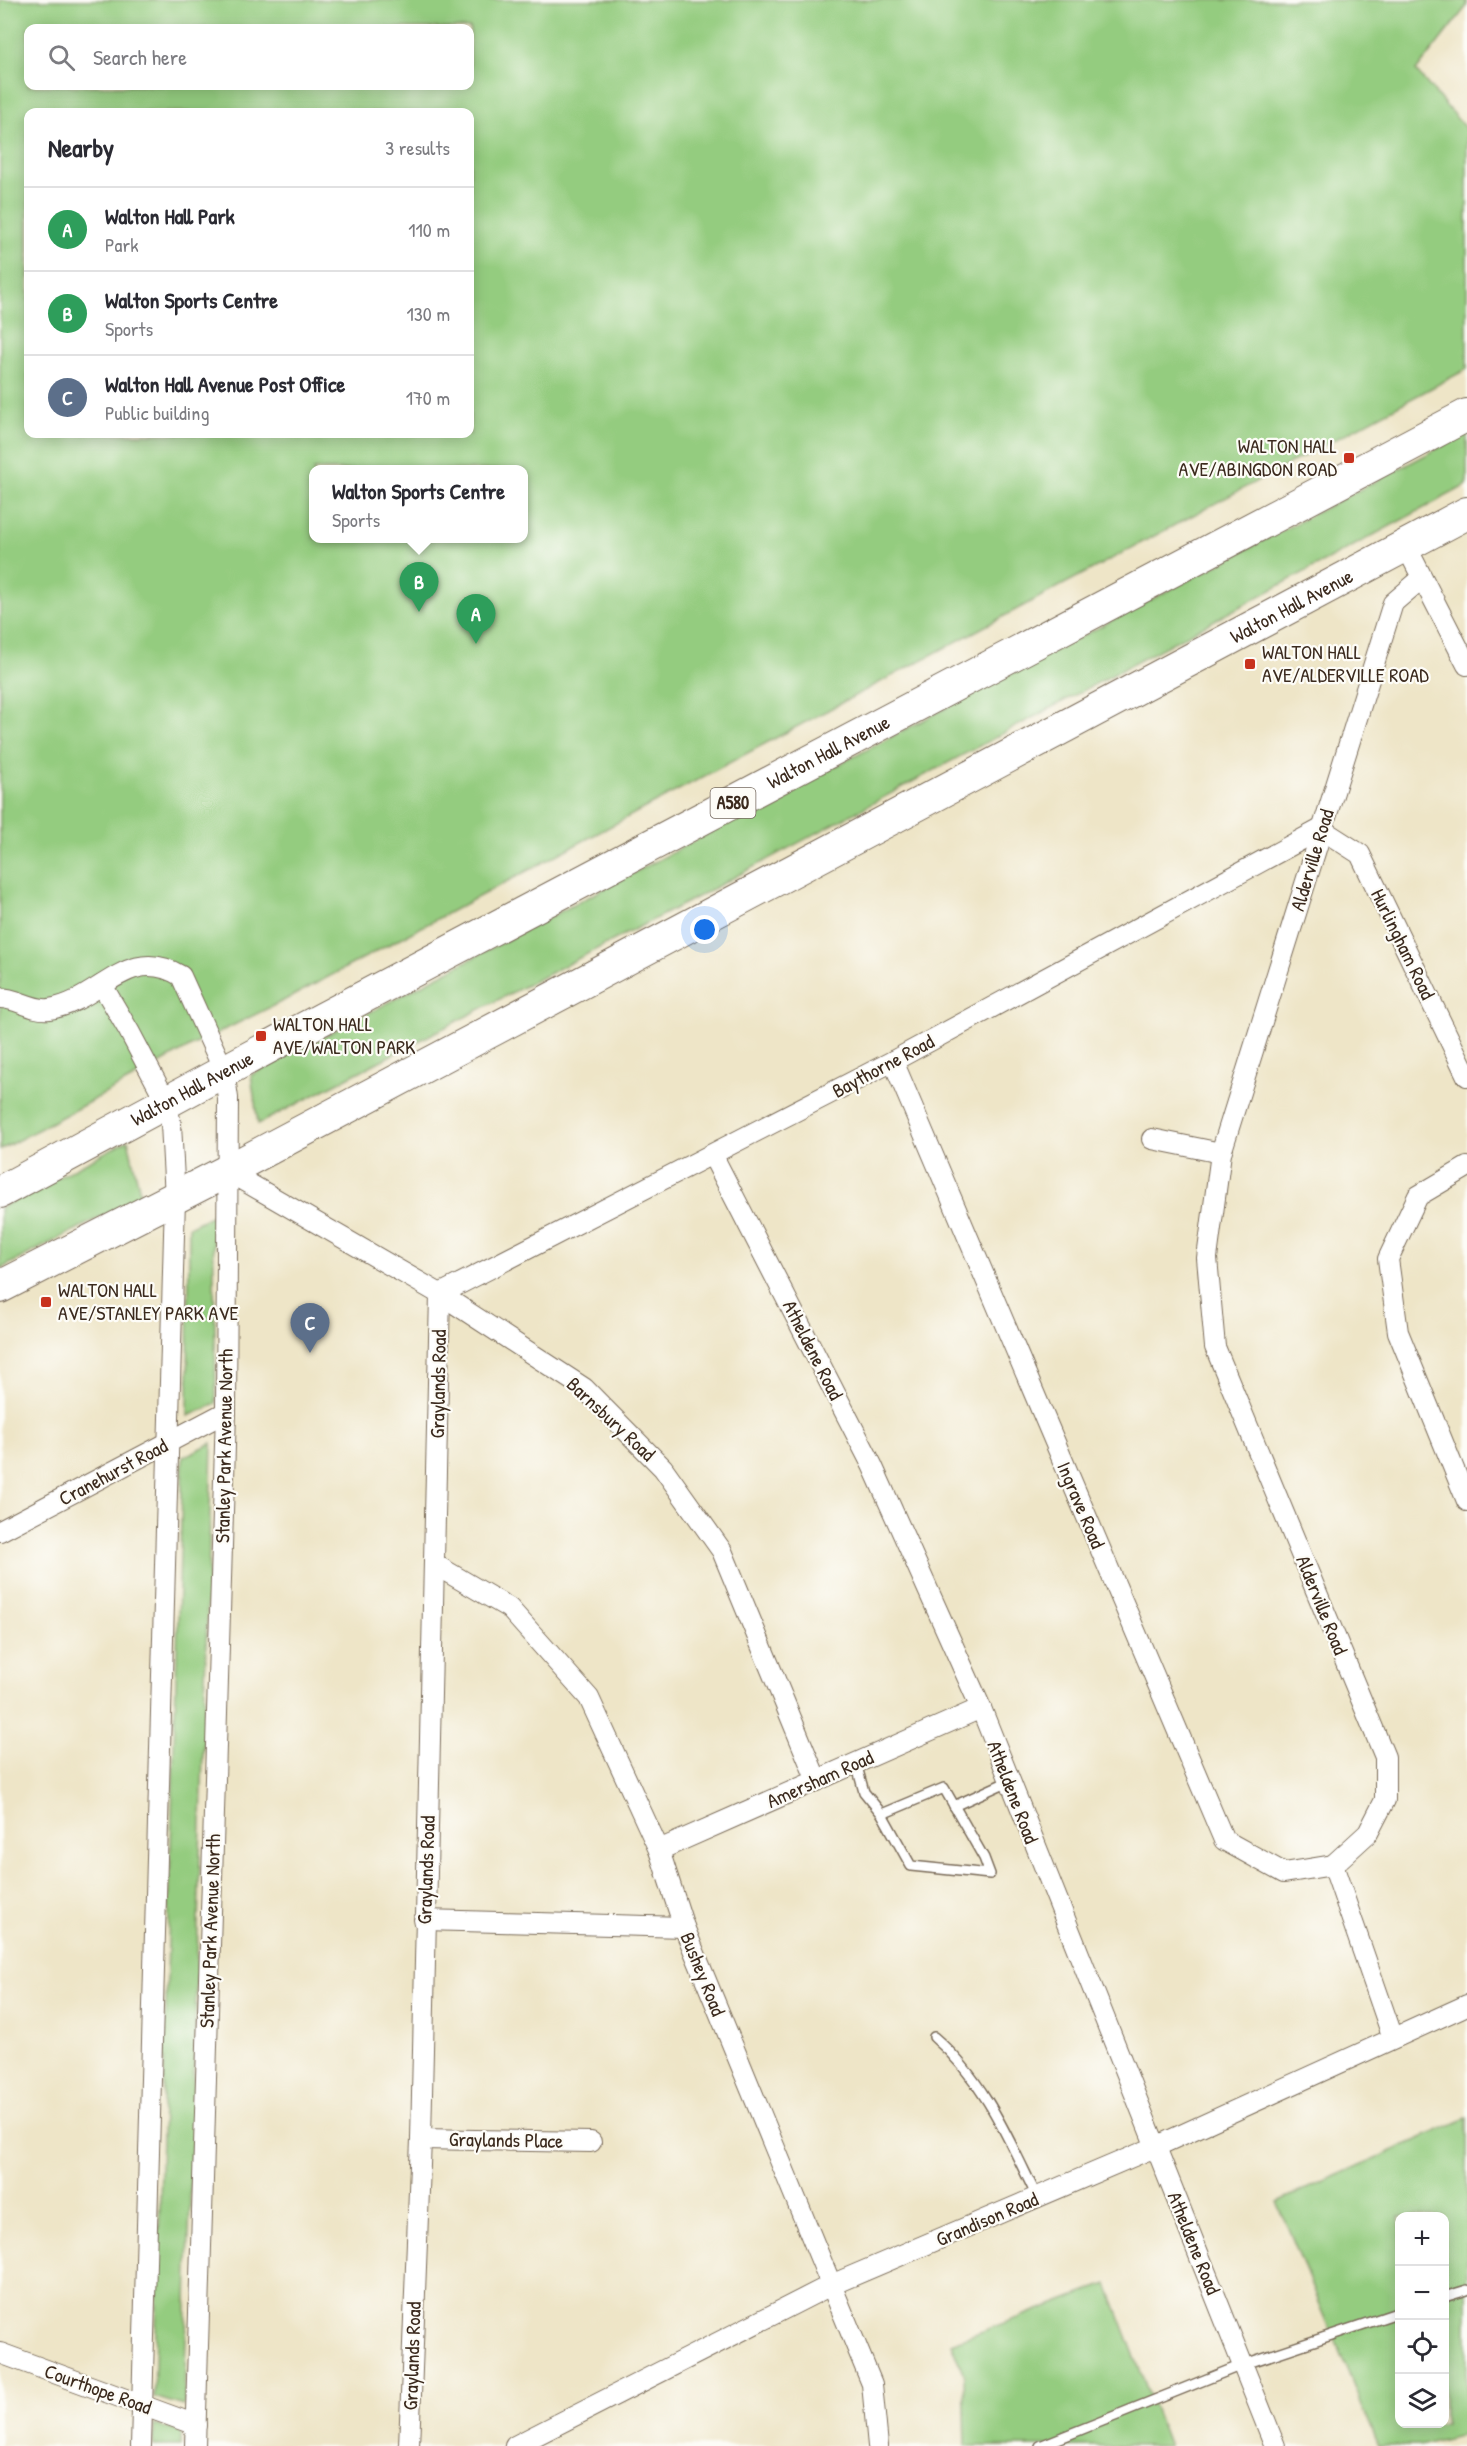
<!DOCTYPE html>
<html lang="en">
<head>
<meta charset="utf-8">
<style>
	:root { --surface:#fff; --page:#f2f2f3; --text:#2b2b33; --muted:#7c7c81; --line:#e1e1e2; --accent:#2563eb }
	body { margin:0; font-family:"Patrick Hand",sans-serif; background:var(--page); color:var(--text) }
	.controls { position:absolute; right:18px; bottom:18px; display:grid; overflow:hidden; border-radius:12px; box-shadow:0 3px 15px #0003 }
	.controls button { width:54px; height:54px; display:grid; place-items:center; padding:0; border:0; border-bottom:2px solid var(--line); background:var(--surface); color:var(--text); font:30px sans-serif }
	.you { position:absolute; left:705px; top:930px; width:21px; height:21px; margin:-15px; border:4px solid #fff; border-radius:50%; background:#1a73e8; box-shadow:0 0 0 9px #1a73e833 }
	.badge { display:grid; place-items:center; width:39px; height:39px; border-radius:50%; background:var(--accent); color:#fff; font-size:20px; font-weight:700 }
	.pin { position:absolute; translate:-50% -50px; filter:drop-shadow(0 2px 3px #0008) }
	.pin::after { content:''; position:absolute; top:32px; width:21px; height:18px; background:inherit; clip-path:polygon(0 0,100% 0,50% 100%) }
	.popup { position:absolute; left:309px; top:465px; width:219px; height:78px; box-sizing:border-box; display:grid; place-content:center; border-radius:12px; background:var(--surface); filter:drop-shadow(0 2px 4px #0005); font-size:20px; white-space:nowrap; color:var(--muted) }
	.popup b { font-size:22px; color:var(--text) }
	.popup::after { content:''; position:absolute; left:50%; top:100%; margin-left:-12px; border:12px solid transparent; border-top-color:var(--surface) }
	.list { margin:0; padding:0; list-style:none }
	h2 { display:flex; justify-content:space-between; align-items:center; height:78px; margin:0; padding:0 24px; font-size:26px }
	h2 small { font-size:20px; font-weight:400; color:var(--muted) }
	.list li { display:grid; grid-template-columns:39px 1fr auto; gap:18px; align-items:center; box-sizing:border-box; height:84px; padding:0 24px; border-top:2px solid var(--line) }
	.list b { display:block; font-size:22px; white-space:nowrap }
	.list p { margin:0; font-size:20px; white-space:nowrap; color:var(--muted) }
	.list em { font-size:20px; font-style:normal; color:var(--muted) }
	.icon { flex:none; width:33px; height:33px; fill:none; stroke:currentColor; stroke-width:2; stroke-linecap:round; stroke-linejoin:round }
	.map { position:relative; flex:none; width:1467px; height:2446px; overflow:hidden }
	.search { position:absolute; background:var(--surface); box-shadow:0 3px 15px #0003; left:24px; top:24px; width:450px; height:66px; display:flex; align-items:center; gap:15px; box-sizing:border-box; padding:0 21px; border-radius:12px; color:var(--muted); font-size:22px }
	.panel { position:absolute; background:var(--surface); box-shadow:0 3px 15px #0003; left:24px; top:108px; width:450px; height:330px; border-radius:12px }
	.map>svg:first-child { display:block }
</style>
</head>
<body>
<div class="map">
<svg width="1467" height="2446" viewBox="0 0 1467 2446">
	<rect width="100%" height="100%" fill="#fdfcf7"/>
	<filter id="ink" filterUnits="userSpaceOnUse"><feTurbulence type="fractalNoise" baseFrequency=".0167" numOctaves="2"/><feDisplacementMap in="SourceGraphic" scale="12" xChannelSelector="R" yChannelSelector="G"/><feConvolveMatrix kernelMatrix="1 2 1 2 8 2 1 2 1" color-interpolation-filters="sRGB"/></filter>
	<filter id="wash" filterUnits="userSpaceOnUse"><feTurbulence type="fractalNoise" baseFrequency=".008" numOctaves="4" result="noise"/><feDisplacementMap in="SourceGraphic" scale="24" xChannelSelector="R" yChannelSelector="G"/><feGaussianBlur stdDeviation="1.35" result="paint"/><feColorMatrix in="noise" values="0 0 0 0 0 0 0 0 0 0 0 0 0 0 0 0 0 1.4 0 .05"/><feComposite in="paint" operator="in"/></filter>
	<g filter="url(#wash)">
		<rect width="100%" height="100%" fill="#eee5c7"/>
		<!-- green -->
		<g fill="#94cc7f" stroke="#687b4e" stroke-width="1.5" fill-rule="evenodd">
			<path d="M0,0H1467V6L1416,71L1467,130V369L285,1000L191,1046L134,1078L0,1150ZM28,28H470V86H28ZM28,112H470V434H28ZM314,470H524V538H314Z"/>
			<polygon points="1467,433 1467,485 703,894 258,1124 251,1075"/>
			<polygon points="128,1140 141,1196 0,1269 0,1208"/>
			<polygon points="213,1215 216,1404 188,1416 189,1227"/>
			<polygon points="212,1443 184,2406 154,2397 183,1457"/>
			<path d="M1467,2118V2434L1419,2446H1379L1277,2202ZM1400,2216H1444V2424H1400Z"/>
			<polygon points="1107,2284 1169,2446 966,2446 964,2375 951,2343"/>
			<polygon points="154,2425 181,2432 181,2446 154,2446"/>
		</g>
	</g>
	<g filter="url(#ink)">
		<g fill="none" stroke-linecap="round" stroke-linejoin="round">
			<!-- service casing -->
			<g stroke="#7a6b59" stroke-width="12">
				<g id="service">
					<polyline points="856,1763 864,1792 882,1814 944,1788 984,1858 990,1874 911,1866 882,1814"/>
					<polyline points="954,1806 1009,1781"/>
					<path d="M934,2037C985,2081 1008,2138 1037,2197"/>
					<polyline points="1444,2297 1467,2290"/>
					<polyline points="1040,2446 1242,2365 1400,2312"/>
				</g>
			</g>
			<!-- minor casing -->
			<g stroke="#7a6b59" stroke-width="22">
				<g id="minor">
					<polyline points="1406,546 1467,665"/>
					<polyline points="102,985 129,1031 166,1101 171,1124 175,1198 141,2446"/>
					<path d="M0,998C17,998 32,1011 49,1009C100,1002 127,943 181,976L224,1071L228,1098L226,1412L195,2446"/>
					<polyline points="893,1061 1224,1840 1284,1873 1333,1865"/>
					<polyline points="1152,1139 1221,1153"/>
					<polyline points="713,1156 872,1465 981,1708 1275,2446"/>
					<polyline points="1467,1167 1418,1196 1388,1259 1398,1332 1467,1501"/>
					<polyline points="227,1171 440,1294 584,1388 663,1468 722,1551 817,1781"/>
					<polyline points="0,1531 226,1412"/>
					<polyline points="434,1564 509,1608 589,1698 659,1850 684,1927 872,2384 878,2446"/>
					<polyline points="659,1850 981,1708"/>
					<polyline points="1333,1865 1368,1833 1385,1800 1385,1757 1215,1347 1207,1258 1221,1153 1393,603 1421,579"/>
					<polyline points="1333,1865 1393,2038"/>
					<polyline points="424,1920 684,1927"/>
					<polyline points="421,2139 591,2142"/>
					<polyline points="0,2353 196,2425"/>
					<polyline points="409,2446 421,2139 440,1294 893,1061 1321,829 1360,854 1467,1076"/>
					<polyline points="515,2446 831,2285 1155,2147 1467,2005"/>
				</g>
			</g>
			<!-- trunk casing -->
			<g stroke="#7a6b59" stroke-width="34">
				<g id="trunk">
					<path id="s1" d="M0,1192L282,1040L1467,415"/>
					<path id="s2" d="M0,1287L227,1171L1467,513"/>
				</g>
			</g>
			<!-- service -->
			<use href="#service" stroke="#fff" stroke-width="9"/>
			<!-- minor -->
			<use href="#minor" stroke="#fff" stroke-width="20"/>
			<!-- trunk -->
			<use href="#trunk" stroke="#fff" stroke-width="32"/>
		</g>
	</g>
	<!-- markers -->
	<g fill="#c8321e" stroke="#fdfcf7" stroke-width="2">
		<rect x="1343" y="452" width="12" height="12" rx="3"/>
		<rect x="1244" y="658" width="12" height="12" rx="3"/>
		<rect x="255" y="1030" width="12" height="12" rx="3"/>
		<rect x="40" y="1296" width="12" height="12" rx="3"/>
	</g>
	<g text-anchor="middle" stroke-width="4.5" stroke-linejoin="round" paint-order="stroke">
		<!-- shield labels -->
		<rect fill="#fdfcf7" stroke="#75695f" stroke-width="1.5" x="710.5" y="788" width="45" height="30" rx="4.5"/>
		<g font-size="18" font-weight="bold" fill="#3b2a1e">
			<text x="733" y="809">A580</text>
		</g>
		<!-- poi labels -->
		<g font-size="20" fill="#3b2a1e" stroke="#fdfcf7" text-anchor="start">
			<text x="1337" y="453" text-anchor="end">WALTON HALL<tspan x="1337" dy="23">AVE/ABINGDON ROAD</tspan></text>
			<text x="1262" y="659">WALTON HALL<tspan x="1262" dy="23">AVE/ALDERVILLE ROAD</tspan></text>
			<text x="273" y="1031">WALTON HALL<tspan x="273" dy="23">AVE/WALTON PARK</tspan></text>
			<text x="58" y="1297">WALTON HALL<tspan x="58" dy="23">AVE/STANLEY PARK AVE</tspan></text>
		</g>
		<!-- street labels -->
		<g font-size="20" fill="#3b2a1e" stroke="#fdfcf7">
			<text dy="7" stroke="none"><textPath href="#s2" startOffset="1460">Walton Hall Avenue</textPath></text>
			<text dy="7" stroke="none"><textPath href="#s1" startOffset="938">Walton Hall Avenue</textPath></text>
			<text transform="translate(1312 860) rotate(-73)" y="7">Alderville Road</text>
			<text transform="translate(1403 944) rotate(64)" y="7">Hurlingham Road</text>
			<text transform="translate(883 1066) rotate(-28)" y="7">Baythorne Road</text>
			<text dy="7" stroke="none"><textPath href="#s1" startOffset="218">Walton Hall Avenue</textPath></text>
			<text transform="translate(813 1350) rotate(63)" y="7">Atheldene Road</text>
			<text transform="translate(438 1384) rotate(-89)" y="7">Graylands Road</text>
			<text transform="translate(611 1419) rotate(43)" y="7">Barnsbury Road</text>
			<text transform="translate(224 1446) rotate(-89)" y="7">Stanley Park Avenue North</text>
			<text transform="translate(113 1472) rotate(-28)" y="7">Cranehurst Road</text>
			<text transform="translate(1081 1505) rotate(67)" y="7">Ingrave Road</text>
			<text transform="translate(1322 1605) rotate(68)" y="7">Alderville Road</text>
			<text transform="translate(820 1779) rotate(-24)" y="7">Amersham Road</text>
			<text transform="translate(1013 1792) rotate(69)" y="7">Atheldene Road</text>
			<text transform="translate(426 1870) rotate(-88)" y="7">Graylands Road</text>
			<text transform="translate(210 1931) rotate(-88)" y="7">Stanley Park Avenue North</text>
			<text transform="translate(703 1974) rotate(68)" y="7">Bushey Road</text>
			<text transform="translate(506 2140) rotate(1)" y="7">Graylands Place</text>
			<text transform="translate(987 2219) rotate(-23)" y="7">Grandison Road</text>
			<text transform="translate(1194 2243) rotate(68)" y="7">Atheldene Road</text>
			<text transform="translate(412 2356) rotate(-88)" y="7">Graylands Road</text>
			<text transform="translate(98 2389) rotate(20)" y="7">Courthope Road</text>
		</g>
	</g>
</svg>
<div class="controls">
<button>+</button>
<button>−</button>
<button><svg class="icon" aria-label="locate" viewBox="0 0 24 24"><circle cx="12" cy="12" r="6"/><path d="M12 2v4M12 18v4M2 12h4M18 12h4"/></svg></button>
<button><svg class="icon" aria-label="layers" viewBox="0 0 24 24"><path d="M12 4l9 5-9 5-9-5zM3 14l9 5 9-5"/></svg></button>
</div>
<div class="you"></div>
<div class="pin badge" style="left:476px;top:644px;background:#2e9e5b">A</div>
<div class="pin badge" style="left:419px;top:612px;background:#2e9e5b">B</div>
<div class="popup"><b>Walton Sports Centre</b>Sports</div>
<div class="pin badge" style="left:310px;top:1353px;background:#5c6f8a">C</div>
<div class="search"><svg class="icon" aria-label="search" viewBox="0 0 24 24"><circle cx="10" cy="10" r="6"/><path d="M15 15l6 6"/></svg>Search here</div>
<section class="panel">
<h2>Nearby<small>3 results</small></h2>
<ul class="list">
<li><span class="badge" style="background:#2e9e5b">A</span><div><b>Walton Hall Park</b><p>Park</p></div><em>110 m</em></li>
<li><span class="badge" style="background:#2e9e5b">B</span><div><b>Walton Sports Centre</b><p>Sports</p></div><em>130 m</em></li>
<li><span class="badge" style="background:#5c6f8a">C</span><div><b>Walton Hall Avenue Post Office</b><p>Public building</p></div><em>170 m</em></li>
</ul>
</section>
</div>
</body>
</html>
